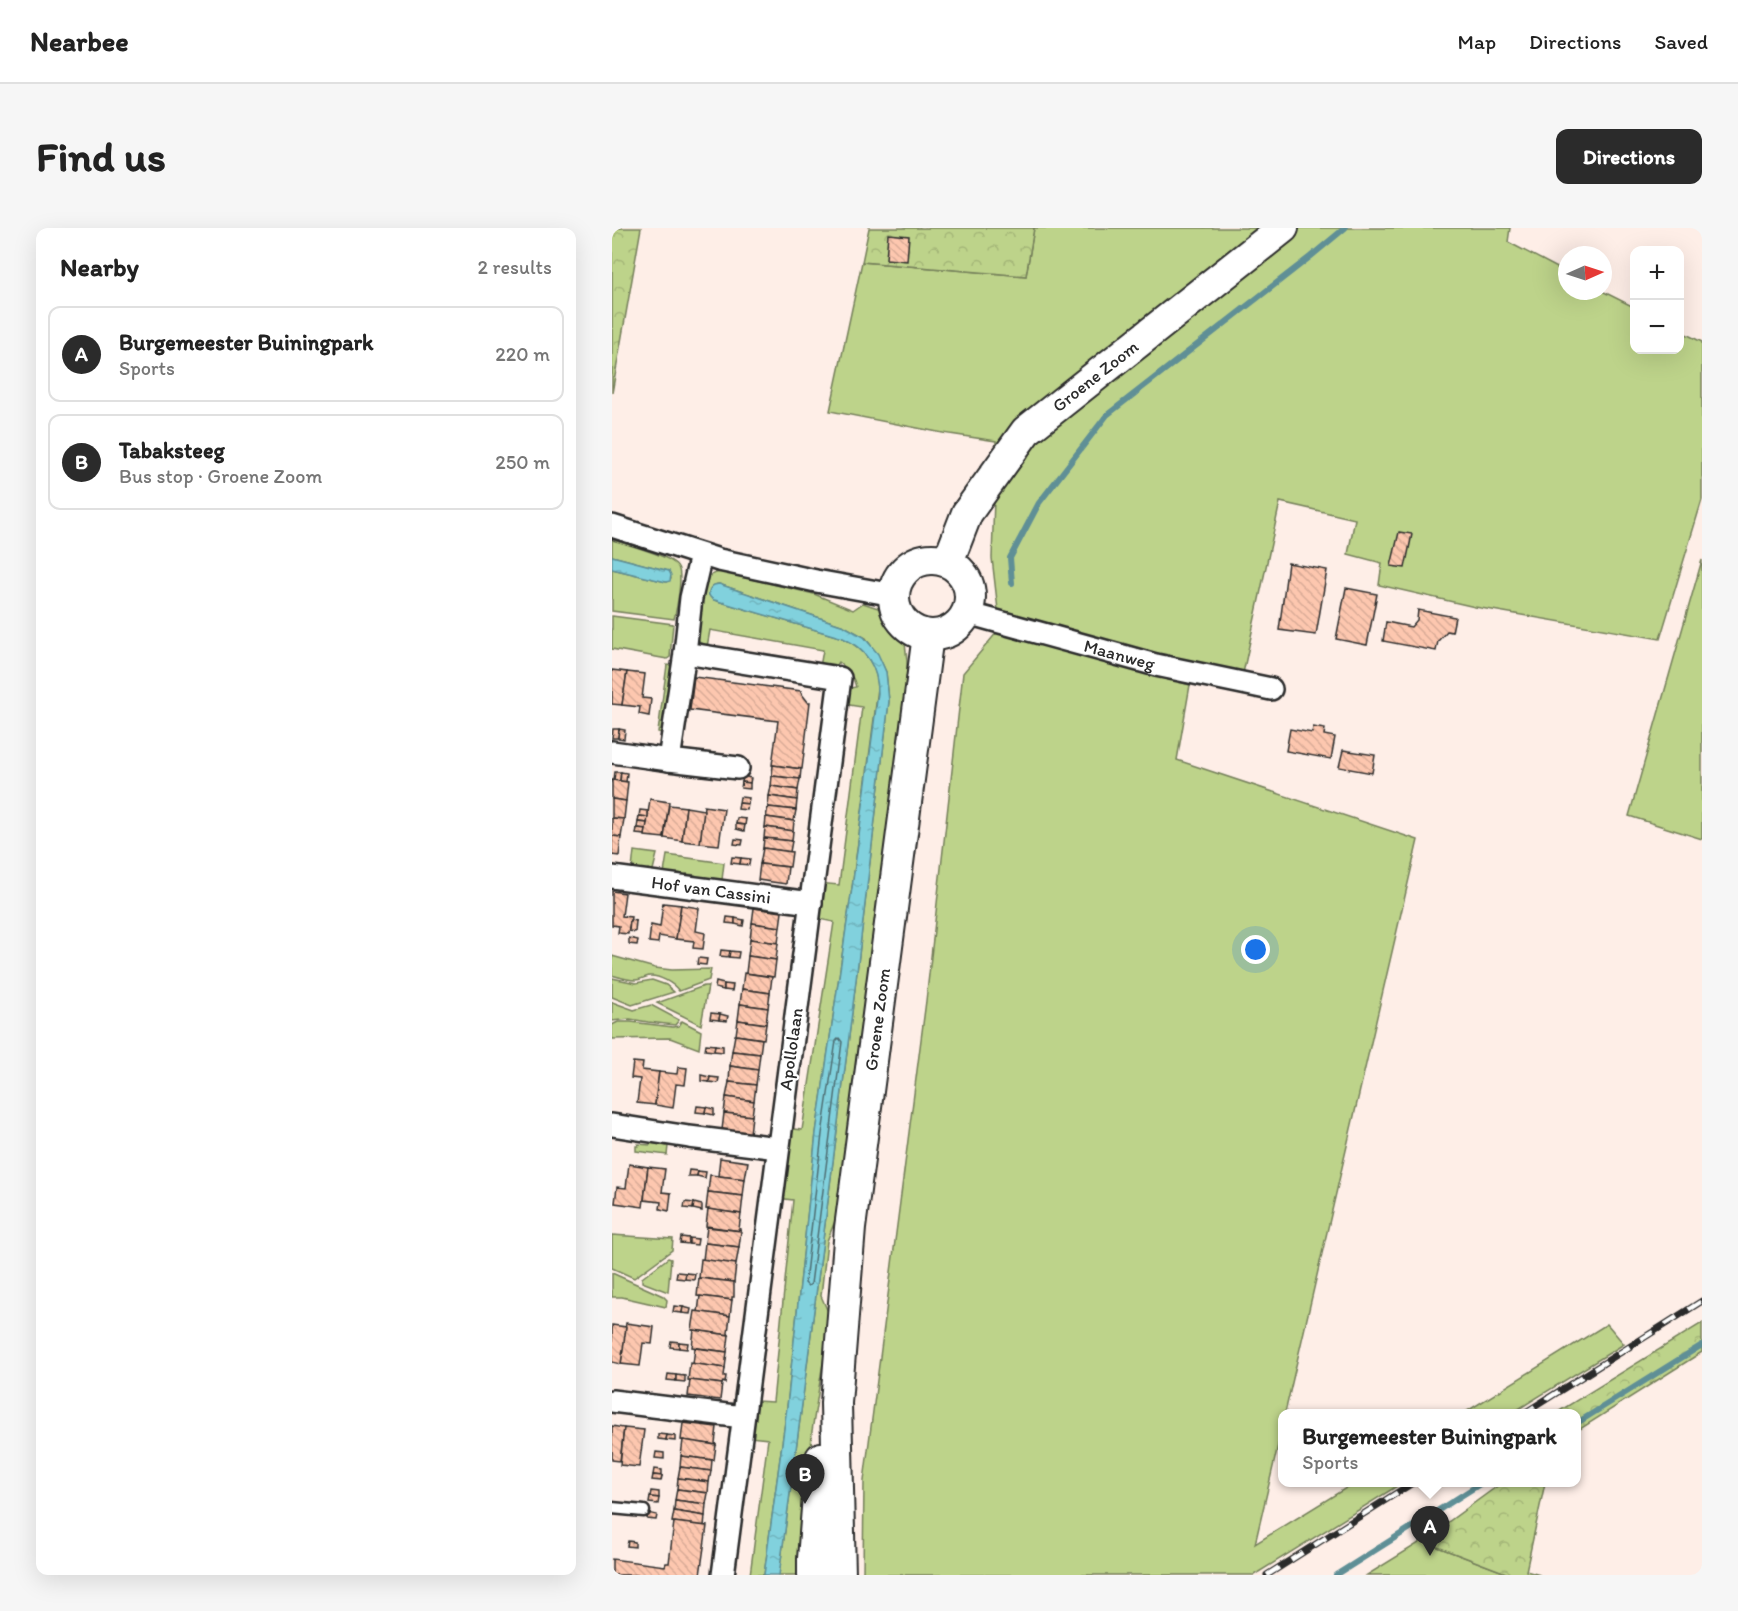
<!DOCTYPE html>
<html lang="en">
<head>
<meta charset="utf-8">
<style>
	:root { --surface:#fff; --page:#f6f6f6; --text:#222; --muted:#767676; --line:#e0e0e0; --accent:#2b2b2b }
	body { margin:0; font-family:Itim,sans-serif; background:var(--page); color:var(--text) }
	.controls { position:absolute; right:18px; top:18px; display:grid; overflow:hidden; border-radius:12px; box-shadow:0 6px 24px #0002 }
	.controls button { width:54px; height:54px; display:grid; place-items:center; padding:0; border:0; border-bottom:2px solid var(--line); background:var(--surface); color:var(--text); font:30px sans-serif }
	.compass { position:absolute; left:946px; top:18px; width:54px; height:54px; border-radius:50%; background:var(--surface); box-shadow:0 6px 24px #0002; rotate:87deg }
	.you { position:absolute; left:644px; top:722px; width:21px; height:21px; margin:-15px; border:4px solid #fff; border-radius:50%; background:#1a73e8; box-shadow:0 0 0 9px #1a73e833 }
	.badge { display:grid; place-items:center; width:39px; height:39px; border-radius:50%; background:var(--accent); color:#fff; font-size:20px; font-weight:700 }
	.pin { position:absolute; translate:-50% -50px; filter:drop-shadow(0 2px 3px #0008) }
	.pin::after { content:''; position:absolute; top:32px; width:21px; height:18px; background:inherit; clip-path:polygon(0 0,100% 0,50% 100%) }
	.popup { position:absolute; left:666px; top:1181px; width:303px; height:78px; box-sizing:border-box; display:grid; place-content:center; border-radius:12px; background:var(--surface); filter:drop-shadow(0 2px 4px #0005); font-size:20px; white-space:nowrap; color:var(--muted) }
	.popup b { font-size:22px; color:var(--text) }
	.popup::after { content:''; position:absolute; left:50%; top:100%; margin-left:-12px; border:12px solid transparent; border-top-color:var(--surface) }
	.list { margin:0; padding:0; list-style:none }
	h2 { display:flex; justify-content:space-between; align-items:center; height:78px; margin:0; padding:0 24px; font-size:26px }
	h2 small { font-size:20px; font-weight:400; color:var(--muted) }
	.list li { display:grid; grid-template-columns:39px 1fr auto; gap:18px; align-items:center; box-sizing:border-box; height:96px; margin:0 12px 12px; padding:0 12px; border:2px solid var(--line); border-radius:12px }
	.list b { display:block; font-size:22px; white-space:nowrap }
	.list p { margin:0; font-size:20px; white-space:nowrap; color:var(--muted) }
	.list em { font-size:20px; font-style:normal; color:var(--muted) }
	.map { position:relative; flex:none; width:1090px; height:1347px; overflow:hidden; border-radius:12px }
	header { display:flex; align-items:center; gap:36px; box-sizing:border-box; height:84px; padding:0 30px; background:var(--surface); border-bottom:2px solid var(--line) }
	header strong { font-size:28px }
	nav { display:flex; gap:33px; margin-inline-start:auto; font-size:21px }
	.intro { display:flex; align-items:center; justify-content:space-between; box-sizing:border-box; height:144px; padding:0 36px }
	h1 { margin:0; font-size:42px }
	.button { padding:15px 27px; border-radius:12px; background:var(--accent); color:#fff; font-size:21px; font-weight:700 }
	main { display:flex; gap:36px; padding:0 36px }
	aside { flex:1; background:var(--surface); border-radius:12px; box-shadow:0 6px 24px #0002 }
	.map>svg:first-child { display:block }
</style>
</head>
<body>
<header>
<strong>Nearbee</strong>
<nav><a>Map</a><a>Directions</a><a>Saved</a></nav>
</header>
<div class="intro"><h1>Find us</h1><a class="button">Directions</a></div>
<main>
<aside>
<h2>Nearby<small>2 results</small></h2>
<ul class="list">
<li><span class="badge">A</span><div><b>Burgemeester Buiningpark</b><p>Sports</p></div><em>220 m</em></li>
<li><span class="badge">B</span><div><b>Tabaksteeg</b><p>Bus stop · Groene Zoom</p></div><em>250 m</em></li>
</ul>
</aside>
<div class="map">
<svg width="1090" height="1347" viewBox="0 0 1090 1347">
	<defs>
		<pattern id="forest-crowns" width="20" height="18" patternUnits="userSpaceOnUse" patternTransform="scale(1.5)"><rect width="20" height="18" fill="#bdd38a"/><path d="M2 6a3 3 0 1 1 6 0M12 15a3 3 0 1 1 6 0" fill="none" stroke="#a3b577"/></pattern>
		<pattern id="water-ripples" width="26" height="14" patternUnits="userSpaceOnUse" patternTransform="scale(1.5)"><rect width="26" height="14" fill="#81d1dd"/><path d="M2 4q2-2 4 0t4 0M15 11q2-2 4 0t4 0" fill="none" stroke="#70b4be"/></pattern>
		<pattern id="building-back-hatch" width="6" height="6" patternUnits="userSpaceOnUse" patternTransform="scale(1.5)"><rect width="6" height="6" fill="#fdc7af"/><path d="M-1 5l2 2M0 0l6 6M5-1l2 2" fill="none" stroke="#d9ab97"/></pattern>
	</defs>
	<rect width="100%" height="100%" fill="#feeee7"/>
	<filter id="ink" filterUnits="userSpaceOnUse"><feTurbulence type="fractalNoise" baseFrequency=".0167" numOctaves="2"/><feDisplacementMap in="SourceGraphic" scale="12" xChannelSelector="R" yChannelSelector="G"/><feConvolveMatrix kernelMatrix="1 2 1 2 8 2 1 2 1" color-interpolation-filters="sRGB"/></filter>
	<g filter="url(#ink)">
		<!-- green -->
		<g fill="#bdd38a" stroke="#747f5a" stroke-width="1.5">
			<polygon points="422,0 898,0 896,14 955,45 955,63 990,63 1022,79 1023,122 1068,122 1068,103 1090,114 1090,272 1048,411 863,379 767,357 770,335 736,326 743,291 668,274 630,450 512,419 386,382 380,330 384,213 331,205 218,183 250,34 414,48"/>
			<path d="M0,312C13,316 61,328 66,339C71,348 65,380 62,391L0,383V341L54,354L59,351L57,343L0,328Z"/>
			<polygon points="1090,332 1090,611 1017,588"/>
			<path d="M109,344L202,366L241,382L251,375L269,381L276,387L293,415L295,433L293,491L286,568L229,978L215,1013L209,1068L217,1086L213,1122L200,1203L198,1240H192L187,1347H167L189,1184L242,769L277,473L274,444L268,431L254,410L232,398L107,356C100,356 97,361 97,367L102,372L231,410C251,420 265,436 266,460L240,660L204,905L175,1179L152,1347H138L156,1211L138,1209V1211L135,1208L141,1172L144,1171V1173L161,1174L181,972L164,970L163,972L161,969L170,899L173,898V900L190,902L222,694L202,690L206,655L227,657L250,479L232,476L233,461L244,459C242,449 235,440 227,434L220,443L208,439L211,422L98,402L95,419L97,421L95,422C89,417 85,413 84,406C82,396 87,361 92,353C96,348 102,345 109,344Z"/>
			<polygon points="0,388 61,396 58,429 55,431 0,421"/>
			<polygon points="385,404 578,457 565,532 806,612 673,1185 671,1186 671,1196 643,1316 742,1255 790,1255 642,1347 251,1347 252,1253 314,773 351,445"/>
			<polygon points="55,437 63,438 54,506 46,504"/>
			<polygon points="22,623 45,626 41,642 36,641 35,643 20,641"/>
			<polygon points="55,627 112,635 110,652 84,649 83,647 75,646 75,648 67,645 66,647 52,645"/>
			<path d="M0,728L43,740L60,742L99,741L97,752L67,763C61,755 47,747 37,748C32,749 29,752 23,752C16,752 7,749 0,747Z"/>
			<polygon points="0,750 24,755 40,752 54,757 62,764 20,777 0,769"/>
			<polygon points="92,758 96,758 89,797 45,775"/>
			<polygon points="0,774 22,782 39,777 67,792 63,797 36,794 18,791 0,793"/>
			<polygon points="70,793 89,803 87,821 58,810 0,811 0,797 6,794 19,794 61,799 67,798"/>
			<polygon points="39,915 56,918 55,927 24,923 24,918 26,918 26,916 38,917"/>
			<polygon points="0,1007 61,1011 60,1022 22,1050 0,1040"/>
			<polygon points="56,1030 59,1031 56,1064 30,1054 30,1050"/>
			<polygon points="0,1045 51,1068 55,1072 54,1079 10,1069 0,1069"/>
			<polygon points="995,1096 1012,1116 900,1185 852,1185"/>
			<polygon points="810,1313 894,1345 928,1347 755,1347"/>
		</g>
		<!-- forest -->
		<g fill="url(#forest-crowns)" stroke="#747f5a" stroke-width="1.5">
			<polygon points="0,0 29,0 0,165"/>
			<polygon points="257,0 422,0 414,48 250,34"/>
			<polygon points="1090,1095 1090,1124 965,1203 965,1186 944,1185"/>
			<polygon points="891,1254 933,1255 914,1343 928,1347 894,1347 894,1345 810,1313"/>
		</g>
		<!-- water -->
		<g fill="url(#water-ripples)" stroke="#5f8f96" stroke-width="1.5">
			<polygon points="0,328 57,343 59,347 58,353 54,354 0,341"/>
			<path d="M102,357L107,356L232,398L252,409L266,426L274,444L277,473L242,769L189,1184L167,1347H152L175,1179L204,905L240,660L266,465C266,439 254,421 231,410L102,372C94,368 96,361 102,357Z"/>
		</g>
		<g fill="none" stroke-linecap="round" stroke-linejoin="round">
			<!-- shore -->
			<polygon stroke="#4d6d72" stroke-width="1.5" points="227,810 230,814 199,1056 196,1058 193,1055 210,906 224,813"/>
			<!-- stream -->
			<g stroke="#5f8f96" stroke-width="6">
				<polyline points="400,355 398,330 427,275 495,187 698,29 733,0"/>
				<polyline points="965,1195 1090,1117"/>
				<polyline points="724,1347 871,1254"/>
			</g>
		</g>
		<!-- building -->
		<g fill="url(#building-back-hatch)" stroke="#2b2b2b" stroke-width="1.5">
			<polygon points="276,6 297,8 295,33 274,31"/>
			<polygon points="787,304 800,306 793,340 779,338"/>
			<polygon points="676,335 715,342 704,407 667,402"/>
			<polygon points="734,360 765,366 755,417 724,411"/>
			<polygon points="806,382 843,389 840,404 835,403 826,413 824,423 771,413 774,394 799,399 805,392"/>
			<polygon points="0,442 15,444 10,477 0,476"/>
			<polygon points="15,444 33,446 30,470 39,471 37,488 27,486 28,479 10,477"/>
			<polygon points="82,449 189,463 189,465 196,474 198,474 190,541 160,537 166,493 78,482"/>
			<polygon points="701,499 713,501 712,507 723,509 719,531 674,523 678,501 700,505"/>
			<polygon points="1,501 7,501 6,510 0,510"/>
			<polygon points="7,501 13,502 12,511 6,510"/>
			<polygon points="731,522 763,527 760,545 727,539"/>
			<polygon points="161,537 189,541 188,551 160,548"/>
			<polygon points="3,544 9,544 8,553 2,552"/>
			<polygon points="9,544 15,545 14,554 8,553"/>
			<polygon points="131,548 139,550 138,555 130,554"/>
			<polygon points="160,548 188,551 186,562 159,558"/>
			<polygon points="0,552 16,554 14,573 0,571"/>
			<polygon points="130,554 138,555 138,561 129,560"/>
			<polygon points="159,558 186,562 185,572 157,568"/>
			<polygon points="157,568 185,572 184,582 156,579"/>
			<polygon points="128,569 137,570 136,576 127,575"/>
			<polygon points="0,571 14,573 12,591 0,590"/>
			<polygon points="38,571 57,574 52,610 33,608"/>
			<polygon points="127,575 136,576 135,582 126,581"/>
			<polygon points="57,577 74,579 70,613 52,610"/>
			<polygon points="92,578 112,581 107,617 88,615"/>
			<polygon points="74,579 92,582 88,615 70,613"/>
			<polygon points="156,579 184,582 182,593 154,589"/>
			<polygon points="28,582 36,583 36,589 27,588"/>
			<polygon points="27,588 36,589 35,595 26,594"/>
			<polygon points="154,589 182,593 181,603 153,599"/>
			<polygon points="0,590 12,591 9,609 0,608"/>
			<polygon points="125,590 134,591 133,597 124,596"/>
			<polygon points="26,594 35,595 34,601 25,600"/>
			<polygon points="124,596 133,597 132,603 124,601"/>
			<polygon points="153,599 181,603 180,613 152,610"/>
			<polygon points="25,600 34,601 33,607 24,606"/>
			<polygon points="0,608 9,609 7,628 0,627"/>
			<polygon points="152,610 180,613 178,624 151,620"/>
			<polygon points="123,611 131,612 130,617 122,616"/>
			<polygon points="151,620 180,624 178,639 148,636"/>
			<polygon points="120,629 129,630 128,636 119,635"/>
			<polygon points="129,630 138,631 137,637 128,636"/>
			<polygon points="148,636 176,639 174,656 146,652"/>
			<polygon points="0,663 13,665 10,688 19,689 16,706 6,705 7,698 0,697"/>
			<polygon points="51,675 69,677 64,711 47,708 46,715 37,714 39,697 48,699"/>
			<polygon points="69,677 87,680 84,703 93,705 91,721 81,720 82,713 64,711"/>
			<polygon points="142,680 170,684 168,699 140,695"/>
			<polygon points="115,689 123,690 123,696 114,695"/>
			<polygon points="123,690 132,692 131,698 123,696"/>
			<polygon points="18,692 24,693 23,704 17,703"/>
			<polygon points="140,695 168,699 166,715 138,711"/>
			<polygon points="17,710 26,712 25,717 17,716"/>
			<polygon points="138,711 166,715 164,732 136,728"/>
			<polygon points="109,722 118,723 117,729 108,728"/>
			<polygon points="118,723 127,724 126,730 117,729"/>
			<polygon points="136,728 164,732 162,749 134,745"/>
			<polygon points="86,730 95,731 94,737 85,736"/>
			<polygon points="132,745 160,749 158,765 130,761"/>
			<polygon points="104,754 112,756 112,762 103,760"/>
			<polygon points="112,756 121,757 120,763 112,762"/>
			<polygon points="130,761 158,765 156,780 128,776"/>
			<polygon points="128,776 156,780 154,796 126,792"/>
			<polygon points="99,785 108,786 107,792 98,791"/>
			<polygon points="108,786 116,788 115,793 107,792"/>
			<polygon points="126,792 154,796 152,811 124,807"/>
			<polygon points="123,807 150,811 148,826 120,823"/>
			<polygon points="94,816 103,817 102,823 93,822"/>
			<polygon points="103,817 111,818 111,824 102,823"/>
			<polygon points="120,823 148,826 146,842 118,838"/>
			<polygon points="21,834 31,835 30,842 47,844 43,877 25,875 28,851 19,850"/>
			<polygon points="118,838 146,842 144,857 117,854"/>
			<polygon points="66,839 75,840 73,857 64,856 61,880 43,877 47,844 65,846"/>
			<polygon points="89,847 98,849 97,854 89,853"/>
			<polygon points="98,849 107,850 106,855 97,854"/>
			<polygon points="117,854 144,857 142,873 114,869"/>
			<polygon points="114,869 142,873 140,888 112,885"/>
			<polygon points="85,878 94,879 93,885 84,884"/>
			<polygon points="94,879 102,881 102,887 93,885"/>
			<polygon points="112,885 140,888 138,906 110,902"/>
			<polygon points="108,930 136,934 133,951 106,948"/>
			<polygon points="17,936 36,939 31,979 3,975 5,959 14,960"/>
			<polygon points="36,939 53,941 50,964 59,965 57,983 48,981 49,974 32,972"/>
			<polygon points="77,942 86,943 85,948 76,948"/>
			<polygon points="86,943 94,944 93,950 85,948"/>
			<polygon points="98,947 133,951 131,968 96,964"/>
			<polygon points="96,964 131,968 129,986 94,981"/>
			<polygon points="73,974 82,975 81,981 72,980"/>
			<polygon points="82,975 90,977 90,983 81,981"/>
			<polygon points="96,981 129,986 127,1001 129,1001 129,1003 94,998"/>
			<polygon points="95,999 129,1003 127,1019 93,1015"/>
			<polygon points="69,1009 77,1010 77,1016 68,1015"/>
			<polygon points="77,1010 86,1011 85,1017 77,1016"/>
			<polygon points="93,1015 127,1019 124,1036 91,1032"/>
			<polygon points="89,1031 124,1036 122,1054 87,1050"/>
			<polygon points="65,1044 74,1045 73,1051 64,1050"/>
			<polygon points="74,1045 83,1046 82,1052 73,1051"/>
			<polygon points="87,1050 122,1054 122,1069 120,1069 120,1072 85,1068"/>
			<polygon points="88,1068 120,1072 118,1088 86,1084"/>
			<polygon points="62,1078 71,1079 70,1085 61,1084"/>
			<polygon points="71,1079 79,1081 78,1086 70,1085"/>
			<polygon points="83,1083 118,1088 116,1105 117,1107 80,1102"/>
			<polygon points="14,1095 42,1099 40,1116 31,1115 28,1138 9,1136"/>
			<polygon points="0,1097 14,1099 9,1136 0,1134"/>
			<polygon points="82,1102 117,1107 115,1124 80,1119"/>
			<polygon points="59,1113 67,1114 67,1120 58,1119"/>
			<polygon points="67,1114 76,1115 75,1121 67,1120"/>
			<polygon points="83,1120 115,1124 113,1140 81,1136"/>
			<polygon points="78,1135 113,1140 112,1148 114,1148 113,1155 111,1154 110,1156 76,1152"/>
			<polygon points="56,1146 64,1147 64,1153 55,1152"/>
			<polygon points="64,1147 73,1148 73,1154 64,1153"/>
			<polygon points="78,1152 110,1156 108,1172 76,1168"/>
			<polygon points="71,1195 105,1199 103,1215 104,1217 69,1212"/>
			<polygon points="0,1198 12,1200 8,1233 0,1232"/>
			<polygon points="12,1200 32,1202 27,1239 8,1237"/>
			<polygon points="46,1206 55,1207 54,1212 46,1211"/>
			<polygon points="55,1207 63,1208 63,1213 54,1212"/>
			<polygon points="71,1212 104,1217 102,1232 69,1228"/>
			<polygon points="44,1224 52,1225 52,1231 43,1230"/>
			<polygon points="69,1228 100,1232 99,1243 68,1239"/>
			<polygon points="68,1239 99,1243 97,1254 66,1250"/>
			<polygon points="42,1241 50,1242 50,1248 41,1247"/>
			<polygon points="41,1247 50,1248 49,1253 40,1252"/>
			<polygon points="66,1250 97,1254 96,1265 65,1261"/>
			<polygon points="65,1261 96,1265 94,1276 63,1272"/>
			<polygon points="39,1263 47,1264 47,1270 38,1269"/>
			<polygon points="38,1269 47,1270 46,1276 37,1275"/>
			<polygon points="63,1272 94,1276 93,1288 62,1283"/>
			<polygon points="62,1283 93,1288 92,1298 60,1294"/>
			<polygon points="36,1285 45,1287 44,1292 35,1291"/>
			<polygon points="62,1294 95,1298 88,1347 0,1347 0,1331 53,1338 54,1335 57,1335"/>
			<polygon points="16,1313 23,1314 23,1319 15,1318"/>
		</g>
		<g fill="none" stroke-linecap="round" stroke-linejoin="round">
			<!-- service casing -->
			<g stroke="#2b2b2b" stroke-width="15">
				<polyline id="service" points="0,1280 32,1283"/>
			</g>
			<!-- minor casing -->
			<g stroke="#2b2b2b" stroke-width="26">
				<g id="minor">
					<polyline points="0,298 107,332 204,353 282,367"/>
					<polyline points="89,327 79,370 73,425 228,450 111,1347"/>
					<path id="s1" d="M355,385L544,437L659,461"/>
					<polyline points="0,524 57,532 73,425"/>
					<polyline points="57,532 126,540"/>
					<path id="s2" d="M0,649L199,675"/>
					<polyline points="0,897 77,909 166,920"/>
					<polyline points="0,1173 131,1189"/>
				</g>
			</g>
			<!-- secondary casing -->
			<g stroke="#2b2b2b" stroke-width="34">
				<g id="secondary">
					<circle cx="320" cy="369" r="38"/>
					<path id="s3" d="M336,334L355,285L414,203L671,0"/>
					<polyline points="201,1347 201,1331 209,1230"/>
					<path id="s4" d="M228,1347L224,1175L238,1000L316,407"/>
				</g>
			</g>
			<!-- service -->
			<use href="#service" stroke="#fff" stroke-width="10"/>
			<!-- minor -->
			<use href="#minor" stroke="#fff" stroke-width="21"/>
			<!-- secondary -->
			<use href="#secondary" stroke="#fff" stroke-width="30"/>
			<!-- rail casing -->
			<g stroke="#2b2b2b" stroke-width="7">
				<g id="rail">
					<polyline points="911,1186 1090,1073"/>
					<polyline points="655,1347 802,1254"/>
				</g>
			</g>
			<!-- rail -->
			<use href="#rail" stroke="#fff" stroke-width="4.5" stroke-dasharray="14" stroke-linecap="butt"/>
		</g>
	</g>
	<g text-anchor="middle" stroke-width="4.5" stroke-linejoin="round" paint-order="stroke">
		<!-- street labels -->
		<g font-size="18" fill="#2b2b2b" stroke="#fff">
			<text dy="6" stroke="none"><textPath href="#s3" startOffset="242">Groene Zoom</textPath></text>
			<text dy="6" stroke="none"><textPath href="#s1" startOffset="158">Maanweg</textPath></text>
			<text dy="6" stroke="none"><textPath href="#s2" startOffset="100">Hof van Cassini</textPath></text>
			<text dy="6" stroke="none"><textPath href="#s4" startOffset="558">Groene Zoom</textPath></text>
			<text transform="translate(179 821) rotate(-82)" y="6">Apollolaan</text>
		</g>
	</g>
</svg>
<div class="controls">
<button>+</button>
<button>−</button>
</div>
<svg class="compass" viewBox="-18 -18 36 36"><path d="M0-13l5 13h-10z" fill="#e53935"/><path d="M0 13l5-13h-10z" fill="#767676"/></svg>
<div class="you"></div>
<div class="pin badge" style="left:818px;top:1328px">A</div>
<div class="popup"><b>Burgemeester Buiningpark</b>Sports</div>
<div class="pin badge" style="left:193px;top:1276px">B</div>
</div>
</main>
</body>
</html>
